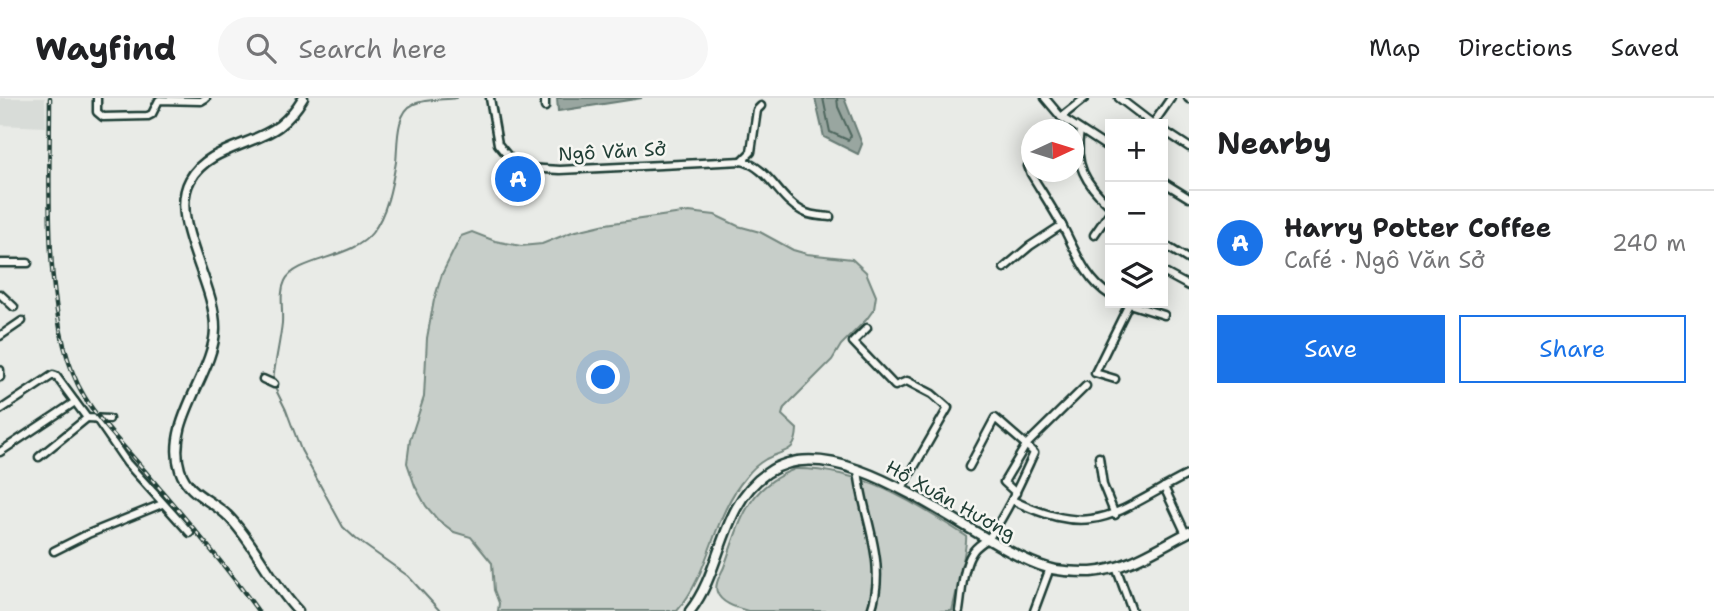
<!DOCTYPE html>
<html lang="en">
<head>
<meta charset="utf-8">
<style>
	:root { --surface:#fff; --page:#f6f6f6; --text:#202124; --muted:#757577; --line:#e0e0e0; --accent:#1a73e8 }
	body { margin:0; font-family:"Shantell Sans",sans-serif; background:var(--page); color:var(--text) }
	.controls { position:absolute; right:21px; top:21px; display:grid; overflow:hidden; border-radius:0px; box-shadow:0 4px 18px #0003 }
	.controls button { width:63px; height:63px; display:grid; place-items:center; padding:0; border:0; border-bottom:2px solid var(--line); background:var(--surface); color:var(--text); font:35px sans-serif }
	.compass { position:absolute; left:1021px; top:21px; width:63px; height:63px; border-radius:50%; background:var(--surface); box-shadow:0 4px 18px #0003; rotate:86deg }
	.you { position:absolute; left:604px; top:280px; width:24px; height:24px; margin:-18px; border:5px solid #fff; border-radius:50%; background:#1a73e8; box-shadow:0 0 0 10px #1a73e833 }
	.badge { display:grid; place-items:center; width:46px; height:46px; border-radius:50%; background:var(--accent); color:#fff; font-size:23px; font-weight:700 }
	.pin { position:absolute; translate:-50% -50%; border:4px solid #fff; box-shadow:0 2px 7px #0006 }
	.list { margin:0; padding:0; list-style:none }
	h2 { display:flex; justify-content:space-between; align-items:center; height:91px; margin:0; padding:0 28px; font-size:30px }
	h2 small { font-size:23px; font-weight:400; color:var(--muted) }
	.list li { display:grid; grid-template-columns:46px 1fr auto; gap:21px; align-items:center; box-sizing:border-box; height:105px; padding:0 28px; border-top:2px solid var(--line) }
	.list b { display:block; font-size:26px; white-space:nowrap }
	.list p { margin:0; font-size:23px; white-space:nowrap; color:var(--muted) }
	.list em { font-size:23px; font-style:normal; color:var(--muted) }
	.actions { display:flex; gap:14px; padding:21px 28px }
	.actions a { flex:1; padding:16px 0; border:2px solid var(--accent); border-radius:0px; text-align:center; font-size:24px; color:var(--accent) }
	.actions .main { background:var(--accent); color:#fff }
	.icon { flex:none; width:38px; height:38px; fill:none; stroke:currentColor; stroke-width:2; stroke-linecap:round; stroke-linejoin:round }
	.map { position:relative; flex:none; width:1189px; height:513px; overflow:hidden }
	header { display:flex; align-items:center; gap:42px; box-sizing:border-box; height:98px; padding:0 35px; background:var(--surface); border-bottom:2px solid var(--line) }
	header strong { font-size:33px }
	nav { display:flex; gap:38px; margin-inline-start:auto; font-size:24px }
	.search { width:490px; height:63px; background:var(--page); display:flex; align-items:center; gap:18px; box-sizing:border-box; padding:0 24px; border-radius:38px; color:var(--muted); font-size:26px }
	main { display:flex }
	aside { flex:1; background:var(--surface) }
	.map>svg:first-child { display:block }
</style>
</head>
<body>
<header>
<strong>Wayfind</strong>
<div class="search"><svg class="icon" aria-label="search" viewBox="0 0 24 24"><circle cx="10" cy="10" r="6"/><path d="M15 15l6 6"/></svg>Search here</div>
<nav><a>Map</a><a>Directions</a><a>Saved</a></nav>
</header>
<main>
<div class="map">
<svg width="1189" height="513" viewBox="0 0 1189 513">
	<rect width="100%" height="100%" fill="#e9ebe7"/>
	<filter id="ink" filterUnits="userSpaceOnUse"><feTurbulence type="fractalNoise" baseFrequency=".0143" numOctaves="2"/><feDisplacementMap in="SourceGraphic" scale="14" xChannelSelector="R" yChannelSelector="G"/><feConvolveMatrix kernelMatrix="1 2 1 2 8 2 1 2 1" color-interpolation-filters="sRGB"/></filter>
	<g filter="url(#ink)">
		<!-- built -->
		<polygon fill="#d8dcd8" points="0,0 45,0 46,29 0,27"/>
		<!-- green -->
		<g fill="#c7cec9" stroke="#73867e" stroke-width="2">
			<path d="M689,114L715,117L738,128L760,134L793,152L807,156L852,161L866,174L876,198L874,211L866,222L841,247L832,262L784,310L782,317L797,331C796,356 785,351 766,361C759,365 751,372 746,379C712,418 711,474 677,513H498L499,505L494,492L492,465L471,439L454,434L437,421L426,408L415,388L407,365L410,342L424,299L427,240L434,202L442,176L461,138L472,134L495,143L521,148L542,146L572,134L606,126Z"/>
			<path d="M795,371C860,370 914,404 966,438C968,446 955,500 952,513H748C738,510 721,506 717,494C714,486 721,476 724,469C740,425 746,389 795,371Z"/>
		</g>
		<!-- water -->
		<g fill="#99a6a0" stroke="#687c75" stroke-width="2">
			<polygon points="557,0 642,0 558,13"/>
			<polygon points="815,0 844,0 862,46 858,56 824,39"/>
		</g>
		<g fill="none" stroke-linecap="round" stroke-linejoin="round">
			<!-- shore -->
			<polyline stroke="#50675f" stroke-width="2" points="823,0 830,34 848,42 851,38 838,9 837,0"/>
			<!-- stream -->
			<g stroke="#687c75" stroke-width="2">
				<path d="M273,283C275,264 280,244 282,225C283,211 279,195 285,183C296,160 352,161 372,135C387,116 392,87 396,64C398,48 395,14 414,6C426,1 444,2 457,0"/>
				<polyline points="274,288 286,312 301,352 343,429 356,441 408,478 440,513"/>
			</g>
			<!-- minor casing -->
			<g stroke="#1f3d34" stroke-width="11">
				<g id="minor">
					<polyline points="97,0 97,14 103,19 148,18 152,16 159,2 201,3 206,0"/>
					<path d="M490,0L498,46L512,63L527,70L560,72L742,63C770,70 778,101 802,113C810,118 820,118 830,119"/>
					<polyline points="545,0 545,9"/>
					<polyline points="1045,0 1061,19 1110,51"/>
					<polyline points="1119,0 1153,26 1171,0"/>
					<polyline points="1188,0 1189,1"/>
					<polyline points="1061,19 1085,0"/>
					<path d="M1080,32C1074,67 1085,85 1110,108"/>
					<polyline points="1163,32 1189,49"/>
					<path d="M1032,62L1028,68L1031,76C1042,94 1053,111 1063,129C1076,154 1086,182 1110,197"/>
					<polyline points="742,63 751,54 757,12 761,8"/>
					<polyline points="1163,84 1189,100"/>
					<polyline points="1094,137 1110,114"/>
					<polyline points="1163,146 1189,162"/>
					<polyline points="0,165 28,165"/>
					<polyline points="1004,170 1030,148 1062,127"/>
					<polyline points="1163,174 1189,188"/>
					<polyline points="0,196 14,209"/>
					<polyline points="1129,206 1164,217"/>
					<polyline points="867,230 853,244 895,288 907,283 932,296 948,310 902,390"/>
					<polyline points="0,238 22,223"/>
					<polyline points="0,272 0,279"/>
					<polyline points="263,281 274,286"/>
					<polyline points="1115,281 1095,275 1129,206"/>
					<polyline points="0,312 53,277 56,278 87,320 109,321"/>
					<polyline points="96,320 127,365 190,435"/>
					<polyline points="0,354 75,304"/>
					<polyline points="39,359 87,320"/>
					<polyline points="1099,359 1103,387 1115,417"/>
					<polyline points="969,369 995,320 1026,347 1004,384 1016,395"/>
					<path d="M858,372C863,422 888,463 871,513"/>
					<polyline points="1164,389 1186,436"/>
					<path d="M1012,402C1097,443 1115,413 1189,376"/>
					<polyline points="54,453 88,436 162,406"/>
					<polyline points="1116,469 1132,513"/>
					<path d="M959,513C962,495 962,471 972,455C977,446 986,444 991,437C1009,411 1021,383 1034,355L1026,347L1086,288"/>
					<polyline points="1034,513 1050,470"/>
				</g>
			</g>
			<!-- major casing -->
			<g stroke="#1f3d34" stroke-width="13">
				<g id="major">
					<path d="M298,513C271,485 256,447 229,419C213,402 188,397 180,372C165,323 214,276 215,231C216,185 168,122 190,82C207,50 252,48 279,28C289,20 297,10 303,0"/>
					<path d="M690,513C723,471 720,407 767,375C842,322 977,450 1048,470C1061,474 1078,474 1091,474C1126,472 1159,449 1189,434"/>
				</g>
			</g>
			<!-- minor -->
			<use href="#minor" stroke="#f6f6f2" stroke-width="6"/>
			<!-- major -->
			<use href="#major" stroke="#f6f6f2" stroke-width="8"/>
			<!-- rail casing -->
			<g stroke="#1f3d34" stroke-width="4.5">
				<path id="rail" d="M50,0C50,83 41,226 84,298C100,325 124,348 144,372C183,418 223,464 258,513"/>
			</g>
			<!-- rail -->
			<use href="#rail" stroke="#f6f6f2" stroke-width="2" stroke-dasharray="5" stroke-linecap="butt"/>
		</g>
	</g>
	<g text-anchor="middle" stroke-width="5" stroke-linejoin="round" paint-order="stroke">
		<!-- street labels -->
		<g font-size="19" fill="#1f3d34" stroke="#f6f6f2">
			<text transform="translate(612 53) rotate(-3)" y="7">Ngô Văn Sở</text>
			<text transform="translate(951 402) rotate(29)" y="7">Hồ Xuân Hương</text>
		</g>
	</g>
</svg>
<div class="controls">
<button>+</button>
<button>−</button>
<button><svg class="icon" aria-label="layers" viewBox="0 0 24 24"><path d="M12 4l9 5-9 5-9-5zM3 14l9 5 9-5"/></svg></button>
</div>
<svg class="compass" viewBox="-18 -18 36 36"><path d="M0-13l5 13h-10z" fill="#e53935"/><path d="M0 13l5-13h-10z" fill="#757577"/></svg>
<div class="you"></div>
<div class="pin badge" style="left:518px;top:81px">A</div>
</div>
<aside>
<h2>Nearby<small></small></h2>
<ul class="list">
<li><span class="badge">A</span><div><b>Harry Potter Coffee</b><p>Café · Ngô Văn Sở</p></div><em>240 m</em></li>
</ul>
<div class="actions"><a class="main">Save</a><a>Share</a></div>
</aside>
</main>
</body>
</html>
